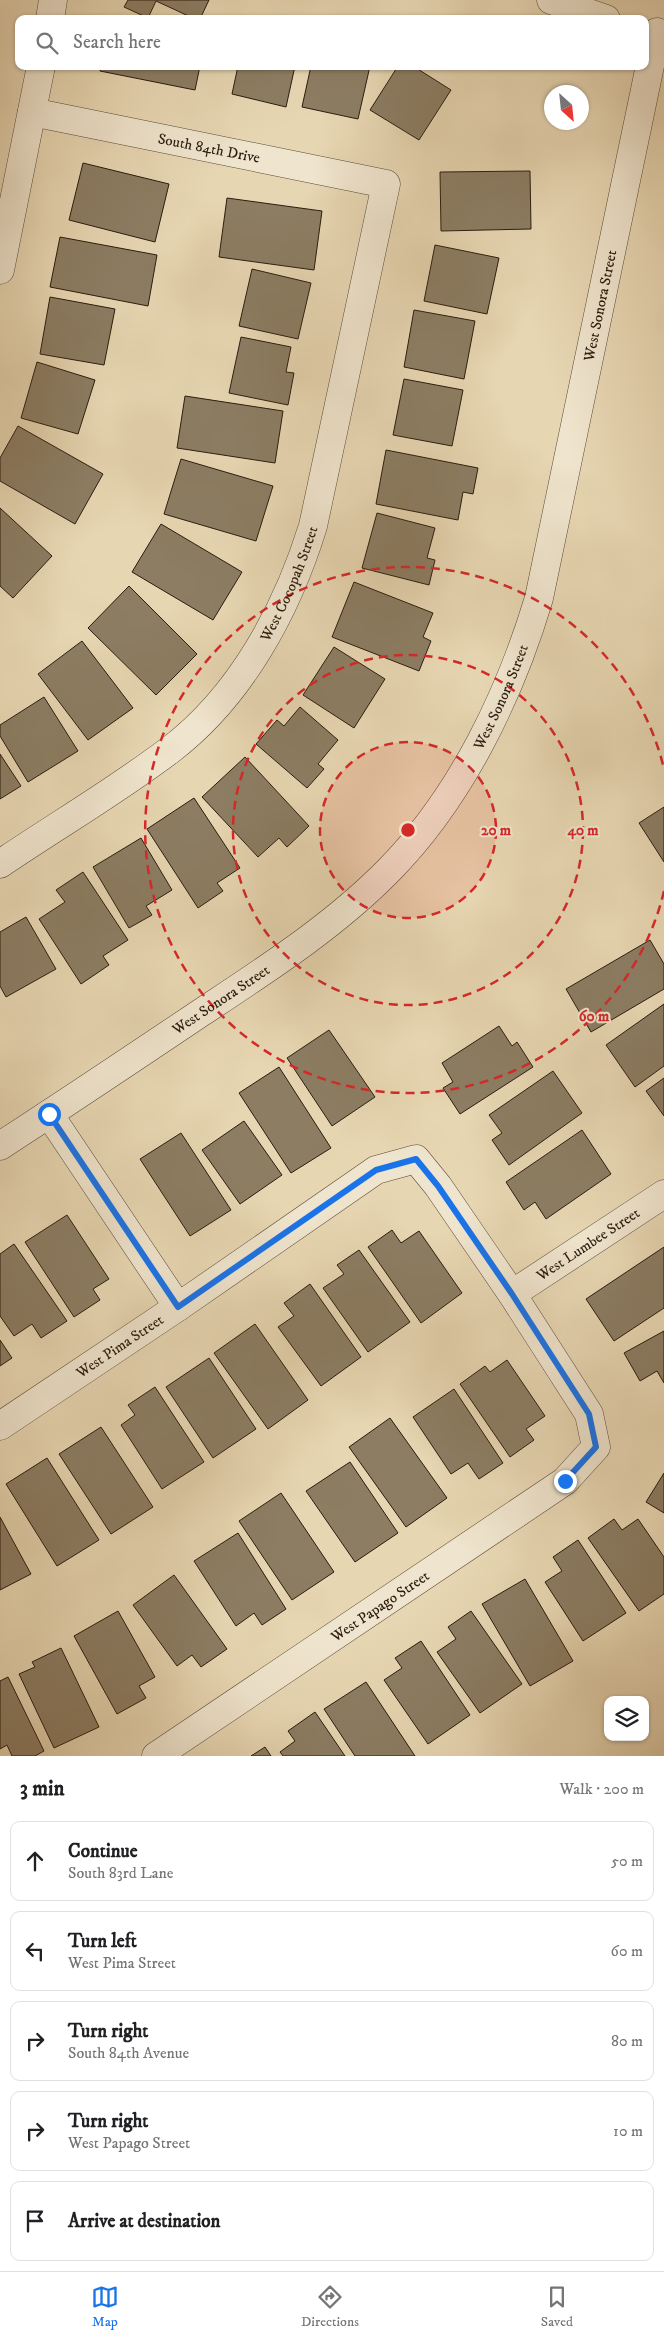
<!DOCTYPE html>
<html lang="en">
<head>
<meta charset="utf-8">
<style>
	:root { --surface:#fff; --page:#f2f2f2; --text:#202124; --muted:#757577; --line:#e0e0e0; --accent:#1a73e8 }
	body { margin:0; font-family:"IM FELL DW Pica",serif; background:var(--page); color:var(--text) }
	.controls { position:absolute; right:15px; bottom:15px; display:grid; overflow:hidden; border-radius:10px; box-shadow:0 1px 4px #0004 }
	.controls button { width:45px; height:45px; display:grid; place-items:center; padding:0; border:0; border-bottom:1px solid var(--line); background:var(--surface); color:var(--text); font:25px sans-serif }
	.compass { position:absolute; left:544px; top:85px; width:45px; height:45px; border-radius:50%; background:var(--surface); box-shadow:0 1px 4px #0004; rotate:153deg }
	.stop { position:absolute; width:15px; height:15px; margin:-11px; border:4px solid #1a73e8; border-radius:50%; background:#fff }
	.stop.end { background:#1a73e8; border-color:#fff; box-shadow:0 1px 5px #0008 }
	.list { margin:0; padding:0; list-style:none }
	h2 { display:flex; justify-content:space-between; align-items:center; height:65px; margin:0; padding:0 20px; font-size:21px }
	h2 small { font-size:16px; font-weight:400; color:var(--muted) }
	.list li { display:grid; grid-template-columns:32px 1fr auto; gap:15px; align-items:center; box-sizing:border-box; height:80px; margin:0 10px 10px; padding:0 10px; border:1px solid var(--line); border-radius:10px }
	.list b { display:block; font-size:19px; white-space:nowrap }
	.list p { margin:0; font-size:16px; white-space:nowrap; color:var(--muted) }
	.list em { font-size:16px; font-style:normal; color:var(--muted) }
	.icon { flex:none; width:28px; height:28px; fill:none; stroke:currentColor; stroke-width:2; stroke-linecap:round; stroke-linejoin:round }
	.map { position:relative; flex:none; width:664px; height:1756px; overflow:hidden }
	.search { position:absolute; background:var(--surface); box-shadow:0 1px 4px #0004; left:15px; right:15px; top:15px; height:55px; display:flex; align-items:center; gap:12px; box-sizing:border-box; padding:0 18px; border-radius:10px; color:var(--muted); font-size:19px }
	.sheet { height:515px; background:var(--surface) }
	nav { display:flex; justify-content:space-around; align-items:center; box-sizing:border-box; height:70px; border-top:1px solid var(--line); background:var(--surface); font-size:14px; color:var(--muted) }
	nav a { display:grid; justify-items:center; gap:2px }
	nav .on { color:var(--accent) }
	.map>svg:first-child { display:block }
</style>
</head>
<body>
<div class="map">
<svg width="664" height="1756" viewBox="0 0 664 1756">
	<rect width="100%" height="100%" fill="#e7d6b2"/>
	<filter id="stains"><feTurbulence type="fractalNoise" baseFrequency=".004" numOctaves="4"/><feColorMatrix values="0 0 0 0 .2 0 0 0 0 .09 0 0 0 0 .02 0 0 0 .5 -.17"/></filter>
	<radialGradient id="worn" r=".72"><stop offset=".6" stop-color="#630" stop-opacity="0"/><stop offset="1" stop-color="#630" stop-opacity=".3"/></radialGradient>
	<!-- building -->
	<g fill="#8c7d63" stroke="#2a1c0e">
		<polygon points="128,0 209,0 200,19 195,19 156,1 148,18 124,7"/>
		<polygon points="101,66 200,66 195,90 100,71"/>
		<polygon points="238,66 295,66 286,107 232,94"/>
		<polygon points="311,66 370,66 358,119 302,107"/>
		<polygon points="398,66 413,66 451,90 419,140 370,110"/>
		<polygon points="83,163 169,184 155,242 69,220"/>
		<polygon points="530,171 531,229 441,231 440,172"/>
		<polygon points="227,198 322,211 314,270 219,257"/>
		<polygon points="60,237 157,255 148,306 50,287"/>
		<polygon points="435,245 499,258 487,314 424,301"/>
		<polygon points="252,269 311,283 298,339 239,326"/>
		<polygon points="50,297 115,309 104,365 40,354"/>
		<polygon points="414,310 475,321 464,379 404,367"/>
		<polygon points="241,337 291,347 286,372 294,373 288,405 229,393"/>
		<polygon points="37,362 95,380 78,434 21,418"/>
		<polygon points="404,379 463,390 452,446 393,435"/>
		<polygon points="185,396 283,411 275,463 177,448"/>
		<polygon points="18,426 103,474 75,524 0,481 0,458"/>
		<polygon points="386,450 478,468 473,494 463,492 458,520 376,504"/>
		<polygon points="181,459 273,486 256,541 164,514"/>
		<polygon points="0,508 52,556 13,598 0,586"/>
		<polygon points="377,513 435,528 427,558 435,560 429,585 362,568"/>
		<polygon points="161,524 242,572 213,620 132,572"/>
		<polygon points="354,582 433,613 423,637 431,641 419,671 332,637"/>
		<polygon points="129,586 197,654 156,695 88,628"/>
		<polygon points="82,641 133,708 88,740 38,674"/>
		<polygon points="334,647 385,679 354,728 303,695"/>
		<polygon points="44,697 78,751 28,782 0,736 0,725"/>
		<polygon points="300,707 338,740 318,764 324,769 307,788 256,744 277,720 284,726"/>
		<polygon points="0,754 21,786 0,799"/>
		<polygon points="245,757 309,826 287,847 279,838 258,857 202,797"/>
		<polygon points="194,798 240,868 217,883 223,891 198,908 147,829"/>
		<polygon points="664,807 664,862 639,823"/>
		<polygon points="141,838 172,890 146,906 152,915 129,928 93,867"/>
		<polygon points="83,872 128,940 103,956 109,965 81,984 39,919 65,902 56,890"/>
		<polygon points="26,917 56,969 6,997 0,986 0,932"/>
		<polygon points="650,940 664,964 664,989 591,1032 566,989"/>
		<polygon points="664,1004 664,1066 635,1087 606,1045"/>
		<polygon points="499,1026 512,1046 517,1042 533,1067 460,1114 443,1088 453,1082 442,1063"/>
		<polygon points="329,1030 375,1097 332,1126 287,1058"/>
		<polygon points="279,1067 331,1148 291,1173 239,1093"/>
		<polygon points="553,1071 582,1113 509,1165 492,1140 502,1133 489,1115"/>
		<polygon points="664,1078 664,1116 646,1091"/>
		<polygon points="244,1121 282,1175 240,1204 202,1150"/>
		<polygon points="582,1130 611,1174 546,1219 535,1202 524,1210 506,1182"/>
		<polygon points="181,1133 231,1210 190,1236 140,1159"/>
		<polygon points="67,1215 109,1279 93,1289 100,1300 74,1317 25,1242"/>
		<polygon points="392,1230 401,1243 419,1231 462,1293 421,1323 368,1247"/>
		<polygon points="14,1244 67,1321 41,1338 32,1324 14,1336 0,1316 0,1254"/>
		<polygon points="664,1247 664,1308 614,1341 586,1299"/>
		<polygon points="359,1250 410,1322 368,1352 323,1288 344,1274 337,1265"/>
		<polygon points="310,1284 361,1357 321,1386 278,1327 294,1316 284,1303"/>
		<polygon points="255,1324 308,1400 268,1429 214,1353"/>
		<polygon points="664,1331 664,1383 657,1371 640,1381 624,1353"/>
		<polygon points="0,1340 12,1358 0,1366"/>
		<polygon points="209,1358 256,1429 213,1458 166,1387"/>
		<polygon points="507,1360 545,1416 526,1429 534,1440 510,1457 460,1384 485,1366 490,1372"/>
		<polygon points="155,1387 204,1462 162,1489 121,1425 135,1415 128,1405"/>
		<polygon points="454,1389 503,1463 479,1479 468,1463 451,1474 413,1417"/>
		<polygon points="390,1418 447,1498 406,1527 349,1447"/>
		<polygon points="101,1427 153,1507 111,1534 59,1454"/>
		<polygon points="47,1458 99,1540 57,1566 6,1484"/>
		<polygon points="350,1462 398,1533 355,1562 306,1491"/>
		<polygon points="664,1473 664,1513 646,1502"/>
		<polygon points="281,1493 334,1572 292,1600 239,1521"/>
		<polygon points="0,1517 31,1574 0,1590"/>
		<polygon points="614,1519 622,1530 638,1519 664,1557 664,1594 639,1611 588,1538"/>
		<polygon points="238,1533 286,1609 262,1625 254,1613 236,1626 194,1561"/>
		<polygon points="578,1540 626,1613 583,1641 545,1582 562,1571 553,1557"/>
		<polygon points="174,1575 227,1649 201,1667 192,1655 177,1666 133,1605"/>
		<polygon points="525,1579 573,1661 530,1686 482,1604"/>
		<polygon points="118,1611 155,1677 139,1686 146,1698 117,1714 74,1636"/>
		<polygon points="471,1611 522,1684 480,1713 437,1652 456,1639 448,1627"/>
		<polygon points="421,1641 470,1715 428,1744 384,1680 402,1668 395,1658"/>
		<polygon points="61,1648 99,1727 54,1748 19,1674 35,1667 32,1662"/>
		<polygon points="8,1677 44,1751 35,1756 12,1756 7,1745 0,1749 0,1681"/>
		<polygon points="366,1682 415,1756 355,1756 324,1709"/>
		<polygon points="315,1712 345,1756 283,1756 280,1752 295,1741 288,1731"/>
		<polygon points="265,1747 271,1756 251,1756"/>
	</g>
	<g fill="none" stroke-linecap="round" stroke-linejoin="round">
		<!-- minor casing -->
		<g stroke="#594a37" stroke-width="29">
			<g id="minor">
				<polyline points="50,19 53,0"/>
				<polyline points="0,270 41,66"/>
				<path id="s1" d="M0,864C56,826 116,791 170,750C241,696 287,610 313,526L386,184L32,112"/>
				<polyline points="49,1114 178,1307"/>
				<path id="s2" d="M512,1294L664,1194"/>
				<path id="s3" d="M0,1426L178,1307L376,1170L416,1159L438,1186L512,1294L589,1414L596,1447L565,1481L156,1756"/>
			</g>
		</g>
		<!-- tertiary casing -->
		<g stroke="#594a37" stroke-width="29">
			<g id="tertiary">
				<polyline points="551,0 606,19"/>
				<path id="s4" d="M0,1146C68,1102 135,1057 202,1012C267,969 334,926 389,870C461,797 510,695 539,598L657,32"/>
			</g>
		</g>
		<!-- minor -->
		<use href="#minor" stroke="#efe4cd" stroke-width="28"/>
		<!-- tertiary -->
		<use href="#tertiary" stroke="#efe4cd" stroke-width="28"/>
	</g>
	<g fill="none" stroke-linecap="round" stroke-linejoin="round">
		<!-- route -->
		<polyline stroke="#1a73e8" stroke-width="6" points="49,1114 178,1307 376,1170 416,1159 438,1186 512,1294 589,1414 596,1447 565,1481"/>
	</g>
	<!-- distance rings -->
	<circle cx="408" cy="830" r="88" fill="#d62828" fill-opacity=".12"/>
	<g fill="none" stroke="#d62828" stroke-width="2.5" stroke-dasharray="9 6">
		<circle cx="408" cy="830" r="88"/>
		<circle cx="408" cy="830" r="175"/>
		<path d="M664 891A263 263 0 1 1 664 769"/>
	</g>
	<g text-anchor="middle" stroke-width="4" stroke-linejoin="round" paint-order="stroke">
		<!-- street labels -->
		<g font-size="15" fill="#2a1c0e" stroke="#efe4cd">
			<text transform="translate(209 148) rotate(11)" y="5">South 84th Drive</text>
			<text dy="5" stroke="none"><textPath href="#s4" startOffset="1090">West Sonora Street</textPath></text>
			<text dy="5" stroke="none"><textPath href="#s1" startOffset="412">West Cocopah Street</textPath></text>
			<text dy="5" stroke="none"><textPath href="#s4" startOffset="685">West Sonora Street</textPath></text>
			<text dy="5" stroke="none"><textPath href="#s4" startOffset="265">West Sonora Street</textPath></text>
			<text dy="5" stroke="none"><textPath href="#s2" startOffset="91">West Lumbee Street</textPath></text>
			<text dy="5" stroke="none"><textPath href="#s3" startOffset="144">West Pima Street</textPath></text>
			<text transform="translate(380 1606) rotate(-34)" y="5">West Papago Street</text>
		</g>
	</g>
	<circle cx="408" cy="830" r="8" fill="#d62828" stroke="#efe4cd" stroke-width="2.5"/>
	<g font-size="15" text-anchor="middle" font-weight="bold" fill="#d62828" stroke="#efe4cd" stroke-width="4" stroke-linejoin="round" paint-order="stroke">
		<text x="496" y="835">20 m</text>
		<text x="583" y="835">40 m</text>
		<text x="594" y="1021">60 m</text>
	</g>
	<rect width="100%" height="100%" filter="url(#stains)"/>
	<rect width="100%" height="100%" fill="url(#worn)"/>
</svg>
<div class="controls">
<button><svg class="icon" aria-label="layers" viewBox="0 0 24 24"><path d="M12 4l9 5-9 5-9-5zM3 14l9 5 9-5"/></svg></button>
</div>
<svg class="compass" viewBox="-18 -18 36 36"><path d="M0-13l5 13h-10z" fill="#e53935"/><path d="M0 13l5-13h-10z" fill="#757577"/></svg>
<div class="stop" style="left:49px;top:1114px"></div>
<div class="stop end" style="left:565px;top:1481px"></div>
<div class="search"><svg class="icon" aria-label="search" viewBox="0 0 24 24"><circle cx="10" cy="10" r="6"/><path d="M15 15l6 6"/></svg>Search here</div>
</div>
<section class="sheet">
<h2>3 min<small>Walk · 200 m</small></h2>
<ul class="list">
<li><svg class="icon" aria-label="ahead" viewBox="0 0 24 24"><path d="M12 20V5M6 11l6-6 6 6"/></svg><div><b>Continue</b><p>South 83rd Lane</p></div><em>50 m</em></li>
<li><svg class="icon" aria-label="left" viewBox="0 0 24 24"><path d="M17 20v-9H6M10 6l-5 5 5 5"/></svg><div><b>Turn left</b><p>West Pima Street</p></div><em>60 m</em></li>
<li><svg class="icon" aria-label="right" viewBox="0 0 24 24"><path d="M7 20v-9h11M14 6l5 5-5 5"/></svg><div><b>Turn right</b><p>South 84th Avenue</p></div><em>80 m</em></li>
<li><svg class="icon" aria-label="right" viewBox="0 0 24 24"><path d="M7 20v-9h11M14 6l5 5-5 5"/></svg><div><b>Turn right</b><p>West Papago Street</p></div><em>10 m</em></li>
<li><svg class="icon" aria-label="arrive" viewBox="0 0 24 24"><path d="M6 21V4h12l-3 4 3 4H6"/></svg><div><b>Arrive at destination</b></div></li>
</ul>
</section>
<nav>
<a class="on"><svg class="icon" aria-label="map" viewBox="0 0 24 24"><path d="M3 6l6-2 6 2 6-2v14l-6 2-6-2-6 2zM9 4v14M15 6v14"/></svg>Map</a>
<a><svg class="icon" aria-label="directions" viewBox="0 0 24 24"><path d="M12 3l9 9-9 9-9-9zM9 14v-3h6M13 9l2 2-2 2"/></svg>Directions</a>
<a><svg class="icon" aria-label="saved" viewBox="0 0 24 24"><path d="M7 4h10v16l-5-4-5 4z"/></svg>Saved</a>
</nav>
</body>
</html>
